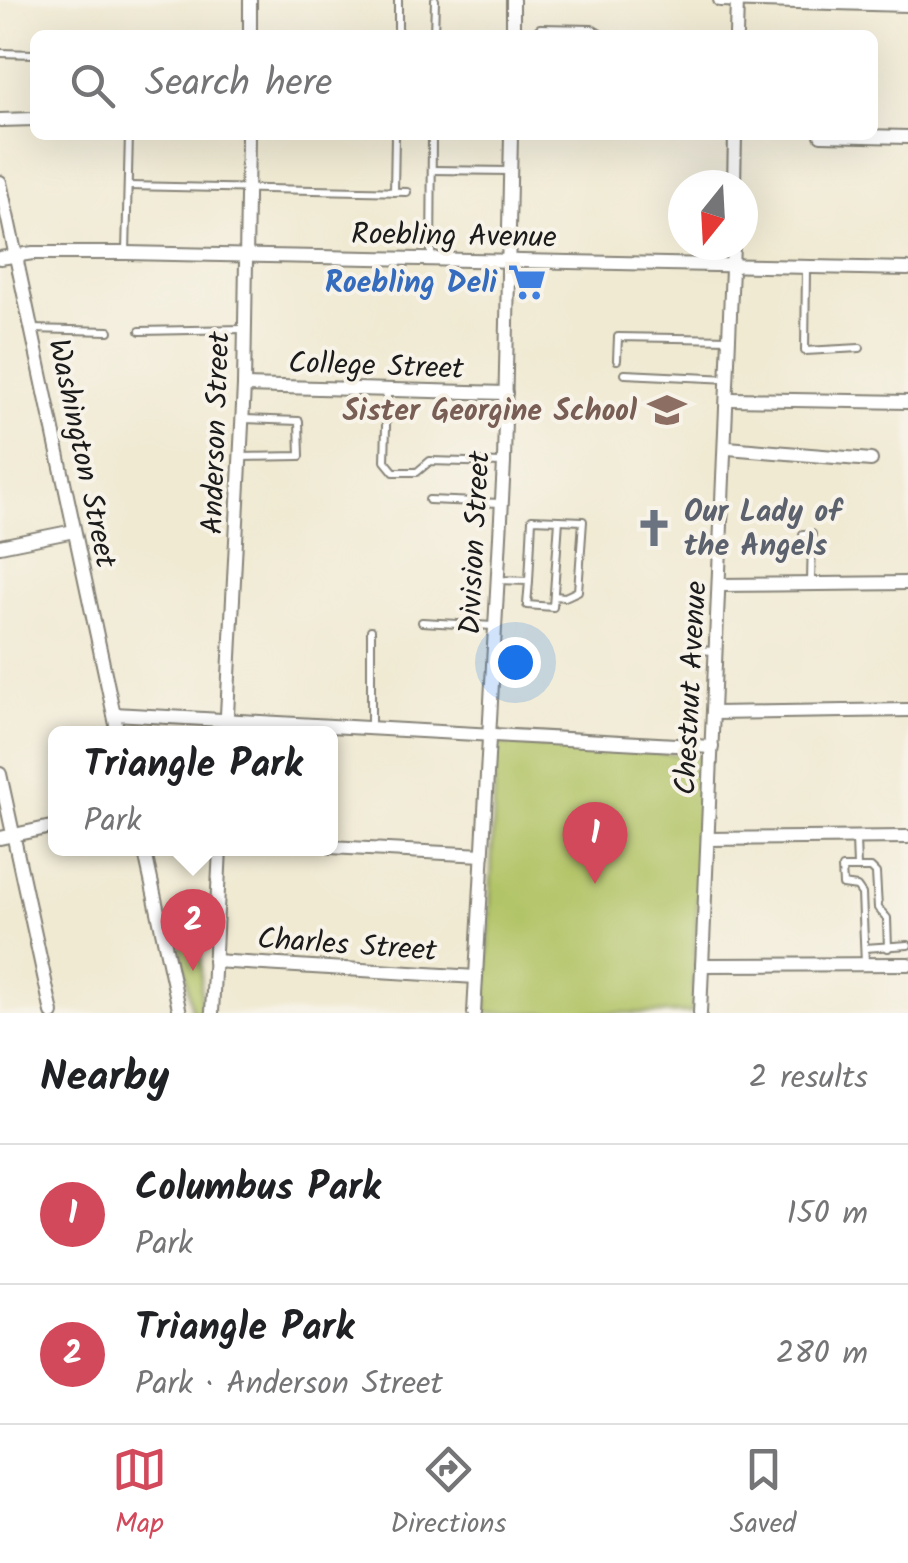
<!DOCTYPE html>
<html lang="en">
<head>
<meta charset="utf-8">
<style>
	:root { --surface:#fff; --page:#f2f2f2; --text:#202124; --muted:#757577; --line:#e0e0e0; --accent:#d1495b }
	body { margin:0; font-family:Kalam,sans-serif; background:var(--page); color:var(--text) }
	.compass { position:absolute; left:668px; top:170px; width:90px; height:90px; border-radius:50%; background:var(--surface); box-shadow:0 10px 40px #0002; rotate:198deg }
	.you { position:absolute; left:515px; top:662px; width:35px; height:35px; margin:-25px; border:8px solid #fff; border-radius:50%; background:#1a73e8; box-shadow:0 0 0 15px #1a73e833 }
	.badge { display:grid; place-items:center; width:65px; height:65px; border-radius:50%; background:var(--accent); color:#fff; font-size:32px; font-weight:700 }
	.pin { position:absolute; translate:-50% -82px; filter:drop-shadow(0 2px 5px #0008) }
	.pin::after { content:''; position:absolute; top:52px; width:35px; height:30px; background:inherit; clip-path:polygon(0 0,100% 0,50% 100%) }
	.popup { position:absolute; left:48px; top:726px; width:290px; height:130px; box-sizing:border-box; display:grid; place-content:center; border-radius:15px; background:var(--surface); filter:drop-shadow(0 2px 8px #0005); font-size:32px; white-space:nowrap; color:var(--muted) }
	.popup b { font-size:38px; color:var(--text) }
	.popup::after { content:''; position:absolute; left:50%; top:100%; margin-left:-20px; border:20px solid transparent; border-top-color:var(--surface) }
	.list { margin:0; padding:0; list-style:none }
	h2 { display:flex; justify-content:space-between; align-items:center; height:130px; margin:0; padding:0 40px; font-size:42px }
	h2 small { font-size:32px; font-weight:400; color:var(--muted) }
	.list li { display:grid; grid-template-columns:65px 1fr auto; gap:30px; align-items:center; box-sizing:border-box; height:140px; padding:0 40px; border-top:2px solid var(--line) }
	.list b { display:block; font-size:38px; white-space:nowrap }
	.list p { margin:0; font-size:32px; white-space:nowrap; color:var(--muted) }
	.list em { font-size:32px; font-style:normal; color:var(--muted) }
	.icon { flex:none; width:55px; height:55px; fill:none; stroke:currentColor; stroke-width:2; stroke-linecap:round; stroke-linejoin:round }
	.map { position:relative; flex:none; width:908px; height:1013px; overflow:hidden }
	.search { position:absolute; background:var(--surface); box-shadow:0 10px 40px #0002; left:30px; right:30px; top:30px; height:110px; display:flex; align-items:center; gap:25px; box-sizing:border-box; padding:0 35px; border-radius:15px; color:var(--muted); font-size:38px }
	.sheet { height:410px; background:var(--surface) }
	nav { display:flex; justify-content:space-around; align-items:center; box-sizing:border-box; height:140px; border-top:2px solid var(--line); background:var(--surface); font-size:28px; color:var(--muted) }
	nav a { display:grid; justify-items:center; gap:5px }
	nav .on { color:var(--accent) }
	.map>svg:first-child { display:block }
</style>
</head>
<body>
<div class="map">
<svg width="908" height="1013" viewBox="0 0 908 1013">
	<rect width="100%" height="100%" fill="#f7f3e8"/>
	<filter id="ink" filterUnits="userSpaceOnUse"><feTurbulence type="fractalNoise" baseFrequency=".01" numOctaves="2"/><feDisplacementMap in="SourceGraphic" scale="20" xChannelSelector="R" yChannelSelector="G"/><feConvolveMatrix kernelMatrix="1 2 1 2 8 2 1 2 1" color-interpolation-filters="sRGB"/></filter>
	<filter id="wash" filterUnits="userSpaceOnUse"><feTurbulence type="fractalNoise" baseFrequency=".0048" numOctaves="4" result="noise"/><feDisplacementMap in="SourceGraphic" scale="40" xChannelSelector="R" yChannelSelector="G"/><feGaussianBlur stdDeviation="2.25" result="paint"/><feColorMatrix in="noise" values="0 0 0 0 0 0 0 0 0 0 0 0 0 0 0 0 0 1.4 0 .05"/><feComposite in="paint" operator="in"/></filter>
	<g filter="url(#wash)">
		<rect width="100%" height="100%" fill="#f0ead3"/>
		<!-- green -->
		<g fill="#b2c468" stroke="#677042" stroke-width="2.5">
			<polygon points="496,743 705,756 692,1013 486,1013"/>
			<polygon points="178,928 201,929 201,1013 192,1013"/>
		</g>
	</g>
	<g filter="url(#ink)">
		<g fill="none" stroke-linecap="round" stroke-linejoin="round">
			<!-- lane casing -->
			<g stroke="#868378" stroke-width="10">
				<g id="lane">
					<polyline points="398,35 398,0"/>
					<polyline points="434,35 435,0"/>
					<polyline points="532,35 540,28 592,29 602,35"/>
					<polyline points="0,53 35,54"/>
					<polyline points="432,170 510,171"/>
					<polyline points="128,186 407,192"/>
					<polyline points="394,192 395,135"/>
					<polyline points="126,252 129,135"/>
					<polyline points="431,259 432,135"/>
					<polyline points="806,269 805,351 860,348"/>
					<polyline points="32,329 109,331"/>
					<polyline points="140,331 243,329"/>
					<polyline points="617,360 618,337 731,339"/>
					<polyline points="625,374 730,379"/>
					<polyline points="387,392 385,461 394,472 417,472 430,461 503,463"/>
					<polyline points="241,457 300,456 299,421 243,419"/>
					<polyline points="429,500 500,503"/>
					<polyline points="803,534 812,534 811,583"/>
					<polyline points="498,580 529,581 532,519 559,520 553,607 527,605 529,581"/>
					<polyline points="554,596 565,597 578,591 583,521 559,520"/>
					<polyline points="422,622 493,626"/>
					<polyline points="371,630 371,728"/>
					<polyline points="695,650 716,651"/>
					<polyline points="856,839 857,867"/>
					<polyline points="865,948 908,945"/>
					<polyline points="865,963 862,894 857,887 843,885 842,868 871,868 876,873 878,908 887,918 888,948"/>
				</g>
			</g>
			<!-- street casing -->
			<g stroke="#868378" stroke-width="16">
				<g id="street">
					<polyline points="720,0 908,5"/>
					<polyline points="250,35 250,0"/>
					<polyline points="513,35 513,0"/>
					<polyline points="736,35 737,0"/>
					<polyline points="0,120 35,119"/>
					<polyline points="821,135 908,137"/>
					<polyline points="0,182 118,734"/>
					<polyline points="734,185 735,135"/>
					<polyline points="0,258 33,253 126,253 908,269"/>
					<polyline points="244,386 506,393"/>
					<polyline points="730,399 908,402"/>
					<polyline points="728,448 871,460"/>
					<polyline points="0,546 74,531"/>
					<polyline points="720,585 908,583"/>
					<polyline points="715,713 908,710"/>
					<polyline points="114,714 712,747"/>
					<polyline points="226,734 244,386 248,135"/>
					<polyline points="0,774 52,1013"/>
					<polyline points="0,838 56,826"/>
					<polyline points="708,839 908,837"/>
					<polyline points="330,847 483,855"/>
					<polyline points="144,848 180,1013"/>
					<polyline points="214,961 476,977"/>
					<polyline points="702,965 908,964"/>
					<polyline points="212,1013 220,848"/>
					<polyline points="474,1013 504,463 511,135"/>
					<polyline points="700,1013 733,245"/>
				</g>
			</g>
			<!-- lane -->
			<use href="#lane" stroke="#fff" stroke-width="6"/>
			<!-- street -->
			<use href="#street" stroke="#fff" stroke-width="12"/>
		</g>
	</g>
	<!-- icons -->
	<defs>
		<g id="supermarket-bare" transform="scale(3)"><path d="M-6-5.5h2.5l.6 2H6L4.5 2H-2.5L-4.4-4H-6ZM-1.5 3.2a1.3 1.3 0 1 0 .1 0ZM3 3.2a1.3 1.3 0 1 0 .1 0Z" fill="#3f7fe0" stroke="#f7f3e8" stroke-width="2.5" paint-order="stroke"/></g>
		<g id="school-bare" transform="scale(3)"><path d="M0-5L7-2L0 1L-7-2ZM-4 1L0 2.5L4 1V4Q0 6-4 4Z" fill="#8d6e63" stroke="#f7f3e8" stroke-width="2.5" paint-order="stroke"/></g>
		<g id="church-bare" transform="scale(3)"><path d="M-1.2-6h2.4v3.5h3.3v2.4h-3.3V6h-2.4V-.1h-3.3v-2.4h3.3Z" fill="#6b7280" stroke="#f7f3e8" stroke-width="2.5" paint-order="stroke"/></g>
	</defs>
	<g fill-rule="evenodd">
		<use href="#supermarket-bare" x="527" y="282"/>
		<use href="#school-bare" x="667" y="410"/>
		<use href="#church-bare" x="654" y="528"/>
	</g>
	<g text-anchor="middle" stroke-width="8" stroke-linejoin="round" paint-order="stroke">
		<!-- street labels -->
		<g font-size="30" fill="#1c1c1c" stroke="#f7f3e8">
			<text transform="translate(454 235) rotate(1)" y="10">Roebling Avenue</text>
			<text transform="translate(376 365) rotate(2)" y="10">College Street</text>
			<text transform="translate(215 433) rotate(-88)" y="10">Anderson Street</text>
			<text transform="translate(83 453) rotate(78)" y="10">Washington Street</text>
			<text transform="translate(474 543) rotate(-87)" y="10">Division Street</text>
			<text transform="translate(690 688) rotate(-87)" y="10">Chestnut Avenue</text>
			<text transform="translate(347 944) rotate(4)" y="10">Charles Street</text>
		</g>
		<!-- shop labels -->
		<g font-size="30" font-weight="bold" fill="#366cbe" stroke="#f7f3e8" text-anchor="end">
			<text x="497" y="292">Roebling Deli</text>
		</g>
		<!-- education labels -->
		<g font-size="30" font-weight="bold" fill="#785e54" stroke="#f7f3e8" text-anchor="end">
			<text x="637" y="420">Sister Georgine School</text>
		</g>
		<!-- worship labels -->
		<g font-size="30" font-weight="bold" fill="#5b616d" stroke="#f7f3e8" text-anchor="start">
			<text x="684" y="521">Our Lady of<tspan x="684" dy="34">the Angels</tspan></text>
		</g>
	</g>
</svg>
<svg class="compass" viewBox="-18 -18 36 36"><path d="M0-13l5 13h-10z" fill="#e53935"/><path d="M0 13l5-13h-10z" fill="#757577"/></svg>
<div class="you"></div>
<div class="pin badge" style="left:595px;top:884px">1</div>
<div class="pin badge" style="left:193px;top:971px">2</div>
<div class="popup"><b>Triangle Park</b>Park</div>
<div class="search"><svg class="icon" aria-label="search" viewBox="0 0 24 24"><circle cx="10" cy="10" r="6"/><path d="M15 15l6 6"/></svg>Search here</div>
</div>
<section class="sheet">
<h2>Nearby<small>2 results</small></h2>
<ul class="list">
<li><span class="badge">1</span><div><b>Columbus Park</b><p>Park</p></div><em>150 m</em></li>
<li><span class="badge">2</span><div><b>Triangle Park</b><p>Park · Anderson Street</p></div><em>280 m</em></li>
</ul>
</section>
<nav>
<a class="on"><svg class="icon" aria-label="map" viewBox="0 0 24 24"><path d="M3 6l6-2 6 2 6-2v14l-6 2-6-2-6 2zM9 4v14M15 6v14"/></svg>Map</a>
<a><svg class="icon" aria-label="directions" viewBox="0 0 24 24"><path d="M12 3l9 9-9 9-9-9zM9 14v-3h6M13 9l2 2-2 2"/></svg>Directions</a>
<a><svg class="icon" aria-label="saved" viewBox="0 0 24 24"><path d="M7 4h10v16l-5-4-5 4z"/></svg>Saved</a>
</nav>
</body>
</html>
